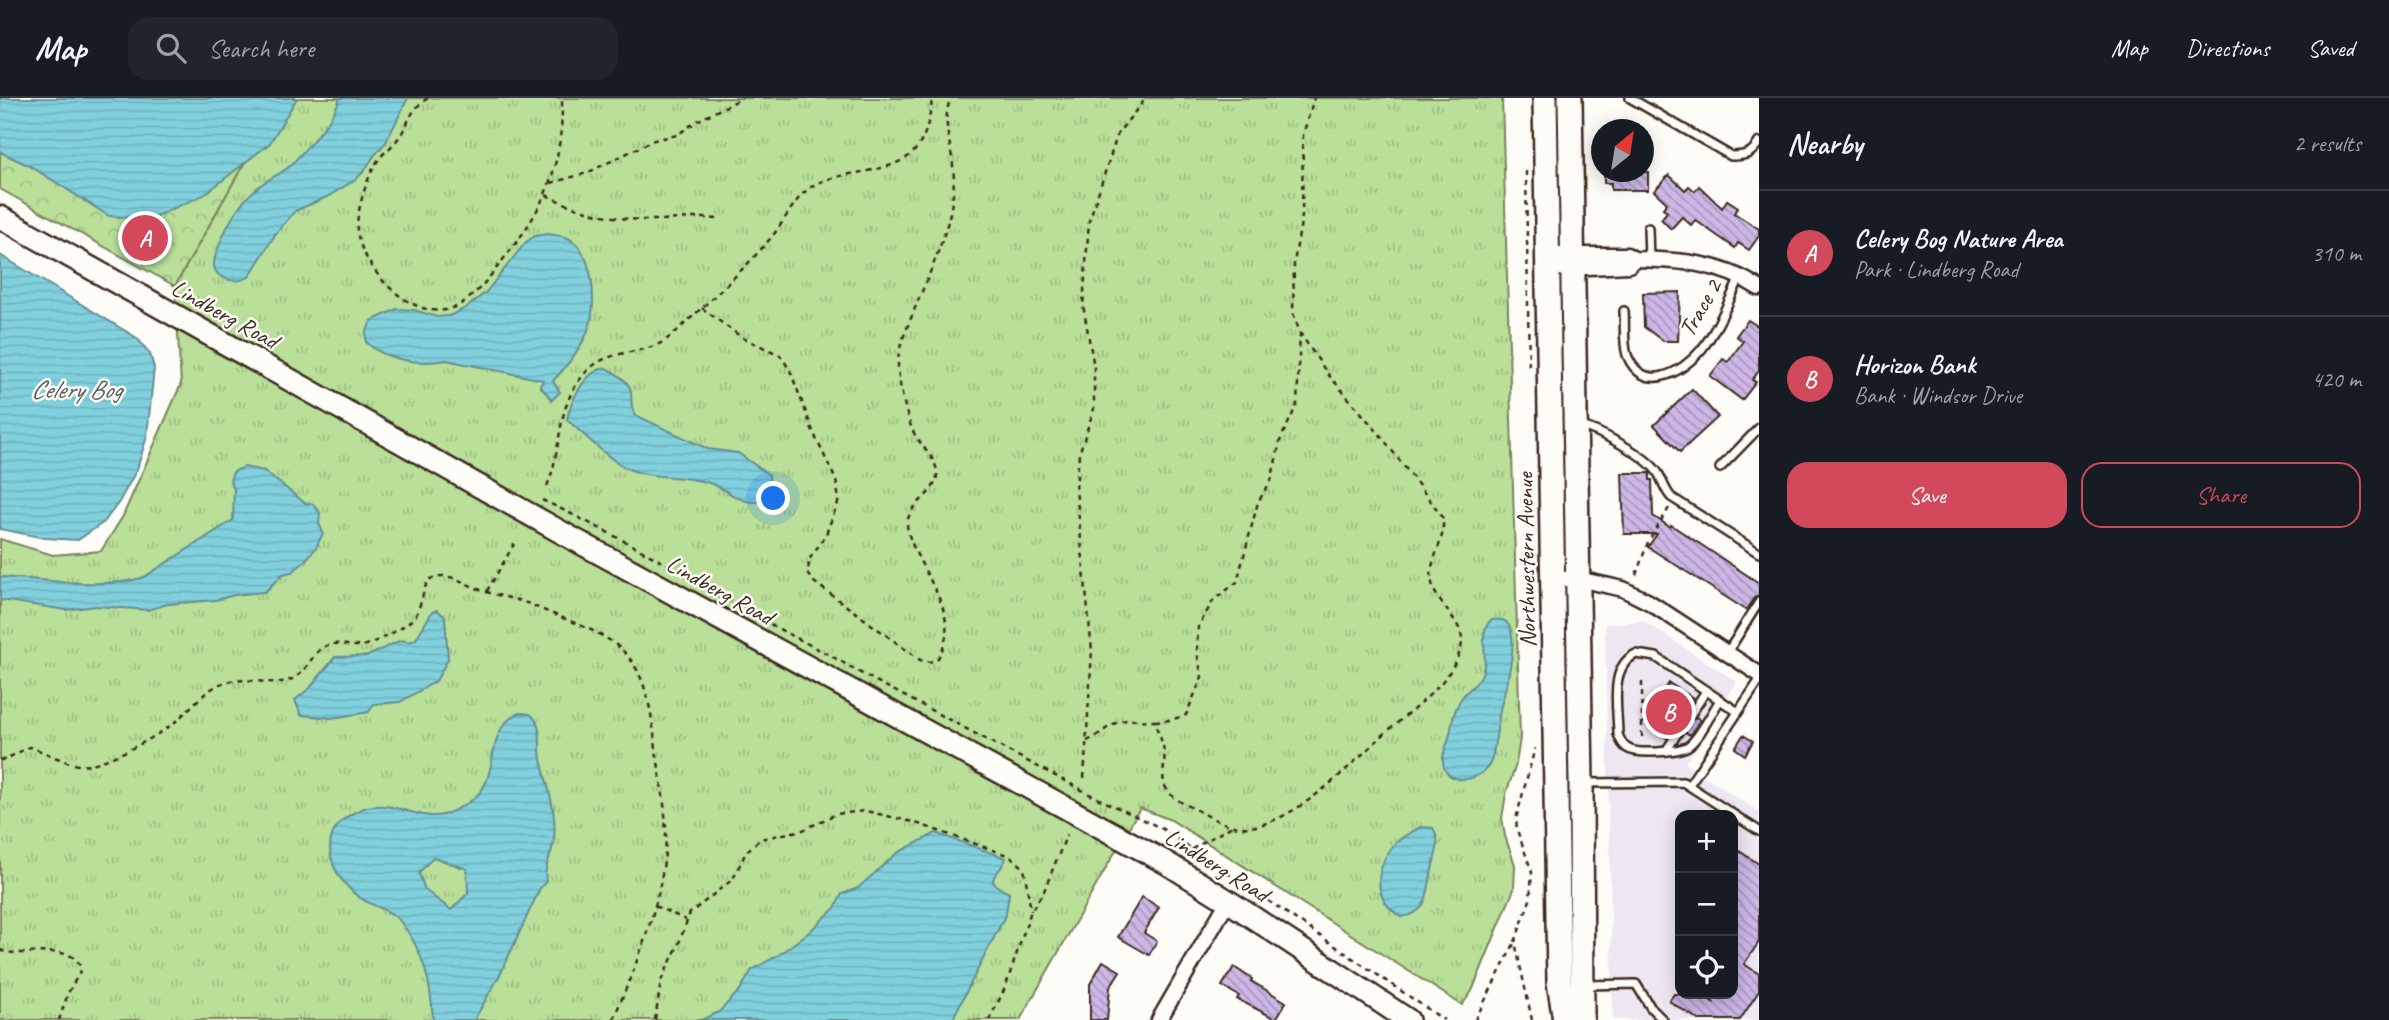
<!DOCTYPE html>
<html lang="en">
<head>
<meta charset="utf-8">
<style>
	:root { --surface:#171b24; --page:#20242c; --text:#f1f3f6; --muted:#9ea1a6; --line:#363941; --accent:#d1495b }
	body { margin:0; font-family:Caveat,sans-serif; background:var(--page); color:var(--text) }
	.controls { position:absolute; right:21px; bottom:21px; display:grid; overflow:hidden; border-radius:14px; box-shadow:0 4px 18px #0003 }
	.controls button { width:63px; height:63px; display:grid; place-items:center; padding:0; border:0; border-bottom:2px solid var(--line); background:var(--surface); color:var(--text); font:35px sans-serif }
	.compass { position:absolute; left:1591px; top:21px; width:63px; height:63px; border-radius:50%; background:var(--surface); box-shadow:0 4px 18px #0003; rotate:30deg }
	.you { position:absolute; left:774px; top:401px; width:24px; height:24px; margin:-18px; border:5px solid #fff; border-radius:50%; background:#1a73e8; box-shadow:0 0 0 10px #1a73e833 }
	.badge { display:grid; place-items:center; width:46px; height:46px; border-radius:50%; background:var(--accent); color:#fff; font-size:23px; font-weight:700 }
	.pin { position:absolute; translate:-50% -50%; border:4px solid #fff; box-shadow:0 2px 7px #0006 }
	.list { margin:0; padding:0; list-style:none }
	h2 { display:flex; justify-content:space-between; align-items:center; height:91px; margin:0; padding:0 28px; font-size:30px }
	h2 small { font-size:23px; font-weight:400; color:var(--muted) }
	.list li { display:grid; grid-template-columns:46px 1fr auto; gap:21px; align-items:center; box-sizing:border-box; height:126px; padding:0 28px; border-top:2px solid var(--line) }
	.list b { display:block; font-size:26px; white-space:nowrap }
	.list p { margin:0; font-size:23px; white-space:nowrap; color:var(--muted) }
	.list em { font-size:23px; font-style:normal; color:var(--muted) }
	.actions { display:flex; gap:14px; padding:21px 28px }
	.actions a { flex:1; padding:16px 0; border:2px solid var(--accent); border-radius:21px; text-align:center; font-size:24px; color:var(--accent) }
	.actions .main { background:var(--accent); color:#fff }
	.icon { flex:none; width:38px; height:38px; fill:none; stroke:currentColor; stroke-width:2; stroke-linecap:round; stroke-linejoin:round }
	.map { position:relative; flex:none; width:1759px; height:922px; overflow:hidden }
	header { display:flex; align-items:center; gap:42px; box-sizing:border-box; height:98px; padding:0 35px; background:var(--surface); border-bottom:2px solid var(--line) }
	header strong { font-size:33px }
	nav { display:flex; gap:38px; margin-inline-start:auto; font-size:24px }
	.search { width:490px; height:63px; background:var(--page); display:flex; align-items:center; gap:18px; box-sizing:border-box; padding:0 24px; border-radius:21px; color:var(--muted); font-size:26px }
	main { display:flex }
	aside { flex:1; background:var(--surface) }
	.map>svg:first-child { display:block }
</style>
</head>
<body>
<header>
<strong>Map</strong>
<div class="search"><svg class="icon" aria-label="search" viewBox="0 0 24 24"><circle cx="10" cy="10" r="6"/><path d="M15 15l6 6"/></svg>Search here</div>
<nav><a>Map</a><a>Directions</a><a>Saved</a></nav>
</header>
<main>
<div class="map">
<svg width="1759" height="922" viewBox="0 0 1759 922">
	<defs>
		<pattern id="grass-tufts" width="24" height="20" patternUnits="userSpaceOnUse" patternTransform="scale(1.75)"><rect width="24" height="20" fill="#b9df99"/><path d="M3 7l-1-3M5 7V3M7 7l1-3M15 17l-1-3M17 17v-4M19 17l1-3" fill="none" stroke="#a0c083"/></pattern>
		<pattern id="forest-crowns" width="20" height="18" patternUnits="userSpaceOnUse" patternTransform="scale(1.75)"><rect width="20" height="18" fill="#b9df99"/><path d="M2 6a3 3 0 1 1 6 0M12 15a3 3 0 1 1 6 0" fill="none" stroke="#a0c083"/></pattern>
		<pattern id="water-rules" width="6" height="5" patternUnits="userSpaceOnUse" patternTransform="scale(1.75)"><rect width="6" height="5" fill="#81d0de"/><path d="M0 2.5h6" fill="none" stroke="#70b3be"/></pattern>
		<pattern id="building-back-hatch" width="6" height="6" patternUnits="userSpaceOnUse" patternTransform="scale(1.75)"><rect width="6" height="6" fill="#ccb7e7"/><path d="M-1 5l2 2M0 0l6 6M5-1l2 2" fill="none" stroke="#a795bb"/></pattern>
	</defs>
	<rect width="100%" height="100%" fill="#fdfcf7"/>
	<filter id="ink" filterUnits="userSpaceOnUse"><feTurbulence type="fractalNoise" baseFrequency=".0143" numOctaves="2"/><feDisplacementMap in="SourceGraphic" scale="14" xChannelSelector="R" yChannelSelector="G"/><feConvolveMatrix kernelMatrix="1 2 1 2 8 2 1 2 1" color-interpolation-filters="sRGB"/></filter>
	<g filter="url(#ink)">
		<!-- built -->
		<path fill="#eee7f2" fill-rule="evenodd" d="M1643,523L1737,584L1685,665L1759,714V922H1613L1605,526ZM1680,717H1733V896H1680Z"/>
		<!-- grass -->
		<polygon fill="url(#grass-tufts)" stroke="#7a845c" stroke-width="2" points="275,0 1502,0 1520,640 1516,666 1506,696 1502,720 1505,738 1515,767 1514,791 1472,893 1462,907 1171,722 1140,710 1020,922 0,922 0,441 53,457 101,453 123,418 181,286 175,188 256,44"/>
		<!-- forest -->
		<polygon fill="url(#forest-crowns)" stroke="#7a845c" stroke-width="2" points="0,0 256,44 175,188 0,91"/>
		<!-- water -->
		<g fill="url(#water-rules)" stroke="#658e91" stroke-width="2" fill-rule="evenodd">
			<polygon points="0,0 297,0 270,45 204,97 147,122 109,118 30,68 0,54"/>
			<path d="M340,0H408L386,44L374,58L364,73L355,82L327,99L295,113L276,135L249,179C240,184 228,184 219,177C211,170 214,162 217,153C226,128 240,102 262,86C273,78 284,75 293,65C311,44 331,26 340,0Z"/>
			<path d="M547,136C554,137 562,137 568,140C595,154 598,211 587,235C579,253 566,269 553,283L560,294L552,302L540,288L543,282L446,262C420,267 385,263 366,244V236L371,223L397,211L414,212L437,219L449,218L466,210L486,194L526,144L535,138Z"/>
			<polygon points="0,157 137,240 150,256 154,270 147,338 137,371 119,404 104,424 78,442 45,440 0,431"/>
			<path d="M606,270C615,275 630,283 631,294C632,304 630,308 635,317L708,351L738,355L769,377L770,395C765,400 759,405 752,404C737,403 726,391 712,386C685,376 653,382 626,370C609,362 583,335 567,322C570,304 585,272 606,270Z"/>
			<path d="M244,369L264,373L305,405L313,406L320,415L319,425L323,435L316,450L303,465L292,474L283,476L265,494L234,497L216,502L168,506L147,512L96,508L66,512L0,502V479C41,481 106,492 144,479L233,422L234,391L230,383L233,374Z"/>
			<polygon points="437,512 445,519 448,561 436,583 400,604 374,606 369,614 332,620 301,617 295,602 310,590 335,559 368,558 401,542 410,544 416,541 432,514"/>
			<path d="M1491,522C1496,522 1502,520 1506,524C1522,537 1504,595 1500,612C1497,628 1496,644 1492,660C1486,684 1445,691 1443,664C1442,656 1446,650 1448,643C1453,627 1452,612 1463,598C1470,590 1480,584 1483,573C1489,556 1477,536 1491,522Z"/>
			<path d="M519,615L530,616C544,627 538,645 541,661C547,688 557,712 554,741C553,755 543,769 546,783L539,792L501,875L474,922H433C431,885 424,853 400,823C389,810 368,808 355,796C327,771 317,734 355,714C386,696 415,723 442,717C451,715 459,710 466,706C506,684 479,634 519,615ZM433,759L467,771L468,795L451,812L425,792L419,775Z"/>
			<path d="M1421,729L1433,730C1442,745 1435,756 1432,772C1427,793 1429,816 1402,819C1371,802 1374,768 1397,744C1403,738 1413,733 1421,729Z"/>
			<path d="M936,735L1006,760C999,780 979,780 1009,795L1006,816L952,922H701L719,914L740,892L752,872L780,856L809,834L835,810L842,796L858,790L897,755Z"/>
		</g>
		<!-- building -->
		<g fill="url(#building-back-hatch)" stroke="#3b2a1e" stroke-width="2">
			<polygon points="1604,74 1648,74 1648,92 1611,92 1611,85 1604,85"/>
			<polygon points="1669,77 1685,92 1689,88 1695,93 1699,88 1722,110 1727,102 1738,109 1734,115 1759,131 1759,138 1749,152 1738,145 1735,150 1695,122 1691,127 1682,119 1671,131 1661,121 1667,114 1663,110 1667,105 1654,93"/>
			<polygon points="1680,194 1678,243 1663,243 1644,229 1643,195"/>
			<polygon points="1748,222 1759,229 1759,273 1752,282 1756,284 1742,302 1710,278 1723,261 1728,264 1743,243 1736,238"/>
			<polygon points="1692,291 1718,319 1680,354 1654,327"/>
			<polygon points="1622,375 1650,375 1650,382 1652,382 1653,418 1670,429 1671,427 1759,485 1759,498 1754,500 1746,512 1648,449 1657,436 1624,436"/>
			<polygon points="1669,585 1693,600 1685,612 1685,618 1690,622 1696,619 1700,622 1690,637 1685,634 1686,629 1681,625 1675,627 1667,640 1644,624"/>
			<polygon points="1743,637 1753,643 1745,657 1735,650"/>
			<polygon points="1733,749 1759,766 1759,844 1744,866 1759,876 1759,893 1740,922 1699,922 1669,903 1674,896 1700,896 1713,904 1709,896 1733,896"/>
			<polygon points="1142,799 1159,809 1144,835 1157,843 1149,857 1118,839"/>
			<polygon points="1103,863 1120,873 1110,889 1107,922 1090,922 1090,886"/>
			<polygon points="1234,869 1252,881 1251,883 1286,904 1276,921 1237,901 1239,898 1222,888"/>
		</g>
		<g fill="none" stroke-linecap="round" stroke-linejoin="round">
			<!-- service casing -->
			<g stroke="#3b2a1e" stroke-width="12">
				<g id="service">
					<path d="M1630,0L1731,58C1745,58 1752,56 1759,44"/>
					<polyline points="1648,130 1649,161"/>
					<path d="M1624,213C1625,227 1623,244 1627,257C1643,297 1682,275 1701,252C1718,231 1728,204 1740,180"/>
					<path d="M1578,327C1598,332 1646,357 1658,375C1663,383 1664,391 1671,399L1759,455"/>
					<polyline points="1720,370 1759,330"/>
					<polyline points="1727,555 1759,504"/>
					<path d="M1720,602C1712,614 1699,641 1688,648C1678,654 1636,657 1627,650C1622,647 1620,642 1618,636C1618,611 1608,569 1636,556L1656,559L1738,614"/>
					<polyline points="1691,616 1706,593"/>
					<polyline points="1666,653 1680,631"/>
					<polyline points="1585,685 1683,684 1759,733"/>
					<polyline points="1689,687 1759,583"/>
					<polyline points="1584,887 1636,886 1651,910 1663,922"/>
				</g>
			</g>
			<!-- minor casing -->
			<g stroke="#3b2a1e" stroke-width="19">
				<g id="minor">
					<path d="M1546,157H1627L1634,161C1679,162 1720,164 1759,190"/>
					<polyline points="1547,171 1629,167 1634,161"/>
					<polyline points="1553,481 1578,481 1623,491 1649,504 1759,576"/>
					<polyline points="1159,922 1228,803"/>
				</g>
			</g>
			<!-- secondary casing -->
			<g stroke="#3b2a1e" stroke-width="26">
				<polyline id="secondary" points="0,119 568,438 1165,764 1228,803 1408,922"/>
			</g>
			<!-- primary casing -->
			<g stroke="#3b2a1e" stroke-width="28">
				<g id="primary">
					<polyline points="1545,0 1559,884 1565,922"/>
					<polyline points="1570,0 1581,685 1582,922"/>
				</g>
			</g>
			<!-- path -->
			<g stroke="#3b2a1e" stroke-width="2.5" stroke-dasharray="5 5" stroke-linecap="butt">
				<path d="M428,0C407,14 411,24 397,42C392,49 384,54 379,61C368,75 356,114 357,132C361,171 417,231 459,207C480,195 495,171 510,153C548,104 563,62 562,0"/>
				<polyline points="1526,73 1529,273"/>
				<polyline points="551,85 587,75 654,42 677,37 697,23 742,0"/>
				<path d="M546,97C581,114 617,123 657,122C677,122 697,118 717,121"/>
				<path d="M702,210L741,239L780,257L790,272L814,336L836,382L839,402L826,436L809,462L808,477L814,484L920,562L930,564L938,560C965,515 919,477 908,433C901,407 939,398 937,374C936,360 919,346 913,333C906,318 898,283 898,266C898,248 907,231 913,215C926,183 942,150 950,115C953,100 955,83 953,68C951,44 941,22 951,0"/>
				<path d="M547,388C564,347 554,309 586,274C607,252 634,257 659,246C671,240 682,228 692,219C720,193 750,166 774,136C785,122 793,104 806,93C817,83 831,80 845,77C901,67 926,65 932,0"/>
				<path d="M542,402C618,437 691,480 763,522C794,540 827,554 857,573L1097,700L1161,730L1444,922"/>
				<polyline points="1636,477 1648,444 1669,410"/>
				<polyline points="487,493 517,441"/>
				<polyline points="1642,584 1642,643"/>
				<polyline points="1155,623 1171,622 1186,617 1202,579 1197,554 1198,529 1213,503 1237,484 1258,404 1271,383 1281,340 1297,307 1300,235"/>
				<path d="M1087,643C1098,638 1107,629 1116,625C1127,619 1143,623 1155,623C1157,634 1163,643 1164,654C1166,666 1160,678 1166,690C1172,702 1190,708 1201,714C1216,723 1233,731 1251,729C1299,721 1346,671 1381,639C1409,613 1450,588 1461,550C1468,525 1436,508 1432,485C1427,461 1448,443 1442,418L1381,338L1327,275L1300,235L1293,215L1294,165L1302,118L1303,37L1314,0"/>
				<path d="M0,662L6,661L29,649C45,653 75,671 88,667C114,661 153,641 174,625C189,612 200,597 218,587C238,577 260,586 281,584C309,580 307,558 324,549C336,542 348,549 361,548C372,547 410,527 416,517C421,507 423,493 428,482C433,480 437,478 443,478C456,479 466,486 478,491C496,498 516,500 534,508C560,520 604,533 624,554C646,576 651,613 655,643C659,674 666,707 666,738C664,802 637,864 613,922"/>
				<polyline points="1084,680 1092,553 1076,391 1079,356 1094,311 1094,269 1083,207 1089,123 1118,35 1146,0"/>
				<polyline points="1192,751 1232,728"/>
				<polyline points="655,808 686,822"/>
				<path d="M0,852C21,862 76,841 81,872L68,895L59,922"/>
				<polyline points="655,922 661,883 677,850 690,815 733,781 746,754 760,741 803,732 836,716 866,713 913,724 1010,758 1024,770 1031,813"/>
				<polyline points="989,922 1005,890 1031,813 1044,793 1067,736"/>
				<polyline points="1475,922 1515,844"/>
				<polyline points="1532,922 1515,844 1530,802 1532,774 1517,732 1516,721 1535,650"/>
			</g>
			<!-- service -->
			<use href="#service" stroke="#fdfcf7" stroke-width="7"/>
			<!-- minor -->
			<use href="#minor" stroke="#fdfcf7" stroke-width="14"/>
			<!-- secondary -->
			<use href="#secondary" stroke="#fdfcf7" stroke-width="21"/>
			<!-- primary -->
			<use href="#primary" stroke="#fdfcf7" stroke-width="23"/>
		</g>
	</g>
	<g text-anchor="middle" stroke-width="5" stroke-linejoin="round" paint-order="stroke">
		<!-- street labels -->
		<g font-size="24" fill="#3b2a1e" stroke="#fdfcf7">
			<text transform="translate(1700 210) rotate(-60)" y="8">Trace 2</text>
			<text transform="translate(225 216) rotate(29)" y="8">Lindberg Road</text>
			<text transform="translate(1526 462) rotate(-91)" y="8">Northwestern Avenue</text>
			<text transform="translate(720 492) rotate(29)" y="8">Lindberg Road</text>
			<text transform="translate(1217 767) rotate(32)" y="8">Lindberg Road</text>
		</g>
		<!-- water labels -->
		<g font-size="26" font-style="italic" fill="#505c58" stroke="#fdfcf7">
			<text x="76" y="300">Celery Bog</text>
		</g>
	</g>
</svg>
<div class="controls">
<button>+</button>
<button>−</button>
<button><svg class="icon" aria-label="locate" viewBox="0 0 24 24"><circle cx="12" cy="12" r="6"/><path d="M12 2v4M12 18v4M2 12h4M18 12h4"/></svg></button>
</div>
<svg class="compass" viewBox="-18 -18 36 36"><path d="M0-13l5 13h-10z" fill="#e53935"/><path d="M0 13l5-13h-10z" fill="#9ea1a6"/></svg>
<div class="you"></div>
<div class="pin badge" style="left:145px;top:140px">A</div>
<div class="pin badge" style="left:1669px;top:614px">B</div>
</div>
<aside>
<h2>Nearby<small>2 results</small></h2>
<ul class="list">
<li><span class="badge">A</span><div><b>Celery Bog Nature Area</b><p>Park · Lindberg Road</p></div><em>310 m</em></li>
<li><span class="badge">B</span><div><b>Horizon Bank</b><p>Bank · Windsor Drive</p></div><em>420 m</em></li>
</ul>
<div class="actions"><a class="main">Save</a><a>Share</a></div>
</aside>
</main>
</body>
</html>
